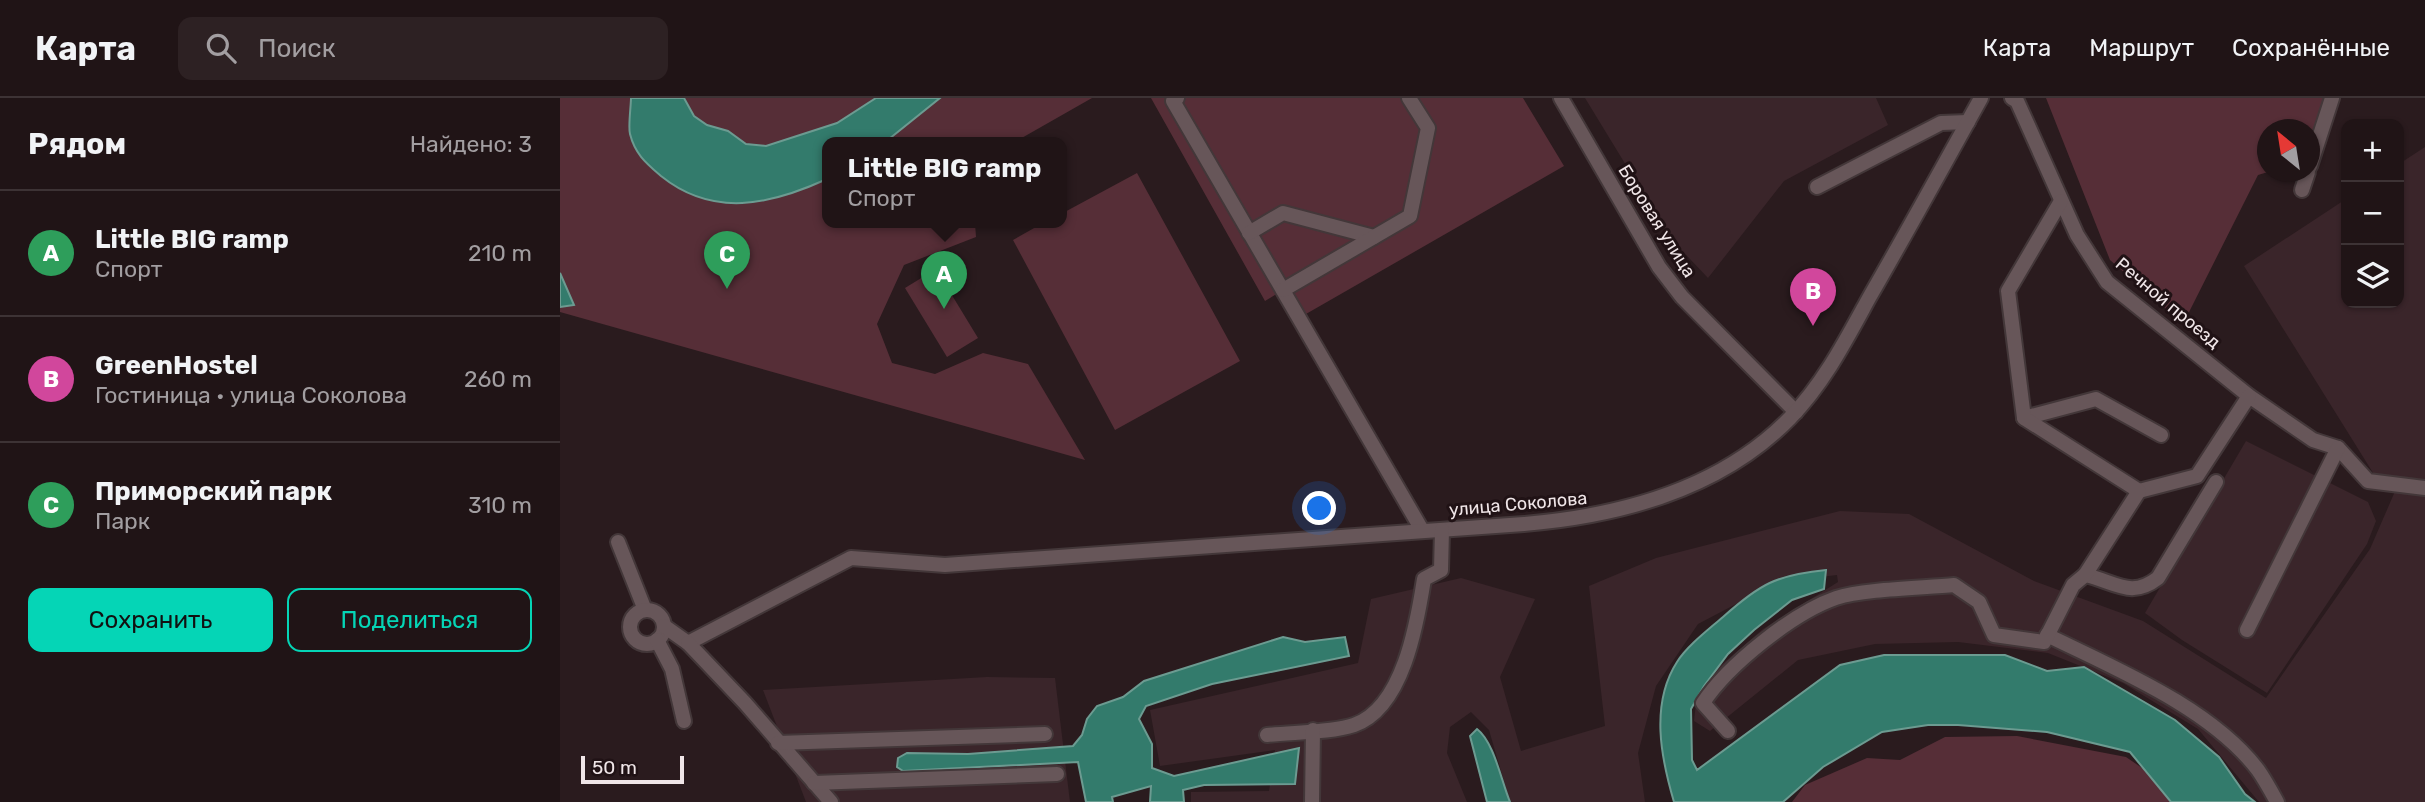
<!DOCTYPE html>
<html lang="ru">
<head>
<meta charset="utf-8">
<style>
	:root { --surface:#201416; --page:#2d2123; --text:#f1f3f6; --muted:#a29ea1; --line:#3d3335; --accent:#05d5b6 }
	body { margin:0; font-family:Rubik,sans-serif; background:var(--page); color:var(--text) }
	.controls { position:absolute; right:21px; top:21px; display:grid; overflow:hidden; border-radius:14px; box-shadow:0 2px 5px #0004 }
	.controls button { width:63px; height:63px; display:grid; place-items:center; padding:0; border:0; border-bottom:2px solid var(--line); background:var(--surface); color:var(--text); font:35px sans-serif }
	.compass { position:absolute; left:1697px; top:21px; width:63px; height:63px; border-radius:50%; background:var(--surface); box-shadow:0 2px 5px #0004; rotate:330deg }
	.scale { position:absolute; left:21px; bottom:18px; width:103px; box-sizing:border-box; padding-left:7px; border:4px solid #f0e6e8; border-top:0; font-size:19px; line-height:24px; white-space:nowrap; color:#f0e6e8; -webkit-text-stroke:5px #201215; paint-order:stroke }
	.you { position:absolute; left:760px; top:411px; width:24px; height:24px; margin:-18px; border:5px solid #fff; border-radius:50%; background:#1a73e8; box-shadow:0 0 0 10px #1a73e833 }
	.badge { display:grid; place-items:center; width:46px; height:46px; border-radius:50%; background:var(--accent); color:#fff; font-size:23px; font-weight:700 }
	.pin { position:absolute; translate:-50% -58px; filter:drop-shadow(0 2px 4px #0008) }
	.pin::after { content:''; position:absolute; top:37px; width:24px; height:21px; background:inherit; clip-path:polygon(0 0,100% 0,50% 100%) }
	.popup { position:absolute; left:262px; top:39px; width:245px; height:91px; box-sizing:border-box; display:grid; place-content:center; border-radius:14px; background:var(--surface); filter:drop-shadow(0 2px 5px #0005); font-size:23px; white-space:nowrap; color:var(--muted) }
	.popup b { font-size:26px; color:var(--text) }
	.popup::after { content:''; position:absolute; left:50%; top:100%; margin-left:-14px; border:14px solid transparent; border-top-color:var(--surface) }
	.list { margin:0; padding:0; list-style:none }
	h2 { display:flex; justify-content:space-between; align-items:center; height:91px; margin:0; padding:0 28px; font-size:30px }
	h2 small { font-size:23px; font-weight:400; color:var(--muted) }
	.list li { display:grid; grid-template-columns:46px 1fr auto; gap:21px; align-items:center; box-sizing:border-box; height:126px; padding:0 28px; border-top:2px solid var(--line) }
	.list b { display:block; font-size:26px; white-space:nowrap }
	.list p { margin:0; font-size:23px; white-space:nowrap; color:var(--muted) }
	.list em { font-size:23px; font-style:normal; color:var(--muted) }
	.actions { display:flex; gap:14px; padding:21px 28px }
	.actions a { flex:1; padding:16px 0; border:2px solid var(--accent); border-radius:14px; text-align:center; font-size:24px; color:var(--accent) }
	.actions .main { background:var(--accent); color:#111 }
	.icon { flex:none; width:38px; height:38px; fill:none; stroke:currentColor; stroke-width:2; stroke-linecap:round; stroke-linejoin:round }
	.map { position:relative; flex:none; width:1865px; height:704px; overflow:hidden }
	header { display:flex; align-items:center; gap:42px; box-sizing:border-box; height:98px; padding:0 35px; background:var(--surface); border-bottom:2px solid var(--line) }
	header strong { font-size:33px }
	nav { display:flex; gap:38px; margin-inline-start:auto; font-size:24px }
	.search { width:490px; height:63px; background:var(--page); display:flex; align-items:center; gap:18px; box-sizing:border-box; padding:0 24px; border-radius:14px; color:var(--muted); font-size:26px }
	main { display:flex }
	aside { flex:1; background:var(--surface) }
	.map>svg:first-child { display:block }
</style>
</head>
<body>
<header>
<strong>Карта</strong>
<div class="search"><svg class="icon" aria-label="search" viewBox="0 0 24 24"><circle cx="10" cy="10" r="6"/><path d="M15 15l6 6"/></svg>Поиск</div>
<nav><a>Карта</a><a>Маршрут</a><a>Сохранённые</a></nav>
</header>
<main>
<aside>
<h2>Рядом<small>Найдено: 3</small></h2>
<ul class="list">
<li><span class="badge" style="background:#2e9e5b">A</span><div><b>Little BIG ramp</b><p>Спорт</p></div><em>210 m</em></li>
<li><span class="badge" style="background:#d1479c">B</span><div><b>GreenHostel</b><p>Гостиница · улица Соколова</p></div><em>260 m</em></li>
<li><span class="badge" style="background:#2e9e5b">C</span><div><b>Приморский парк</b><p>Парк</p></div><em>310 m</em></li>
</ul>
<div class="actions"><a class="main">Сохранить</a><a>Поделиться</a></div>
</aside>
<div class="map">
<svg width="1865" height="704" viewBox="0 0 1865 704">
	<rect width="100%" height="100%" fill="#2a1b1e"/>
	<!-- built -->
	<g fill="#3a252a">
		<polygon points="1025,0 1316,0 1328,27 1224,83 1148,180 1111,141"/>
		<polygon points="1865,49 1865,385 1815,378 1684,168 1786,101 1786,205 1839,205 1839,66"/>
		<polygon points="1686,343 1808,404 1816,423 1807,446 1707,595 1622,542 1585,515"/>
		<polygon points="1836,391 1865,394 1865,704 1699,704 1638,631 1563,585 1488,555 1398,544 1315,546 1238,562 1150,633 1134,623 1138,587 1203,531 1278,484 1277,477 1218,484 1138,526 1096,588 1078,655 1085,704 950,704 929,632 911,614 890,629 887,655 907,704 631,704 631,694 709,693 715,652 600,668 590,612 798,565 811,501 901,480 975,501 940,579 961,653 1045,628 1029,488 1096,460 1280,413 1349,416 1474,483 1583,523 1706,600 1810,451"/>
		<polygon points="427,579 495,580 510,704 246,704 203,592"/>
	</g>
	<!-- green -->
	<g fill="#562e37">
		<polygon points="0,0 532,0 453,45 267,45 267,125 415,125 416,139 344,167 317,226 332,265 375,276 423,255 468,266 525,362 0,214"/>
		<polygon points="591,0 963,0 1004,68 739,220 723,192 705,203"/>
		<polygon points="1486,0 1764,0 1750,45 1750,32 1708,32 1708,74 1698,77 1623,226 1550,162"/>
		<polygon points="577,75 680,263 555,332 453,142 483,125 501,125 501,116"/>
		<polygon points="376,171 418,240 387,259 345,190"/>
		<polygon points="1457,638 1566,659 1601,683 1610,704 1232,704 1245,687 1307,660 1340,662 1385,639"/>
	</g>
	<!-- water -->
	<g fill="#337b6c" stroke="#6c9b91" stroke-width="2">
		<path d="M71,0H124L134,18L147,27L168,33L186,46L206,48L277,25L316,0H380L324,45H267V81C210,107 153,120 101,78C86,65 75,56 70,36C68,29 71,8 71,0Z"/>
		<polygon points="0,175 14,207 0,209"/>
		<path d="M1266,472L1264,491L1232,502L1194,532L1168,556L1144,588L1131,611L1132,662L1137,672L1280,567L1324,557H1445L1487,573L1524,569L1615,622L1659,659L1685,696L1695,704H1611L1570,654L1487,634L1398,627H1368L1322,634L1263,669L1223,704H1114C1101,660 1090,606 1117,564C1127,548 1148,532 1163,519C1200,486 1216,477 1266,472Z"/>
		<polygon points="723,539 745,544 785,539 789,558 652,586 586,608 579,621 592,646 592,670 614,678 739,650 735,686 644,687 623,692 624,704 590,704 591,688 552,699 553,704 526,704 518,664 343,673 337,669 338,660 347,655 408,656 513,648 522,637 527,621 537,608 563,599 584,583"/>
		<path d="M917,631C934,644 941,682 950,704H927L910,638Z"/>
	</g>
	<g fill="none" stroke-linecap="round" stroke-linejoin="round">
		<!-- minor casing -->
		<g stroke="#433739" stroke-width="18">
			<g id="minor">
				<polyline points="617,0 613,3 862,432"/>
				<polyline points="1001,0 1099,169 1122,199 1236,314"/>
				<polyline points="1452,0 1457,3 1517,137 1547,184 1689,298 1753,342 1778,350 1808,383 1865,390"/>
				<polyline points="1750,68 1772,0"/>
				<polyline points="1257,89 1381,25 1408,24"/>
				<polyline points="1742,92 1748,74"/>
				<polyline points="689,135 723,115 814,139"/>
				<polyline points="723,192 850,118 868,30 849,0"/>
				<polyline points="1464,320 1536,301 1601,337"/>
				<polyline points="1579,393 1637,378 1689,298"/>
				<polyline points="58,444 85,512"/>
				<path d="M1525,477C1556,484 1571,501 1598,480L1656,384"/>
				<circle cx="87" cy="529" r="17"/>
				<path d="M104,528L128,545L291,460L385,467L964,426C1060,418 1161,391 1230,320C1264,285 1286,242 1309,200C1347,134 1384,67 1421,0"/>
				<polyline points="1687,532 1778,350"/>
				<path d="M1487,537C1556,571 1651,610 1698,672C1705,682 1711,693 1717,704"/>
				<polyline points="97,542 112,571 124,623"/>
				<polyline points="128,545 185,605 271,704"/>
				<path d="M1168,633L1143,605C1168,567 1233,515 1276,500C1303,491 1363,490 1394,487L1419,504L1434,537L1484,544L1513,487L1525,477L1579,393L1464,320L1448,193L1501,103"/>
				<path d="M707,637C732,634 770,635 794,627C843,610 857,526 864,481L881,472L882,432"/>
				<polyline points="218,645 485,636"/>
				<polyline points="254,685 497,676"/>
				<polyline points="752,704 753,632"/>
			</g>
		</g>
		<!-- minor -->
		<use href="#minor" stroke="#675659" stroke-width="14"/>
	</g>
	<g text-anchor="middle" stroke-width="6" stroke-linejoin="round" paint-order="stroke">
		<!-- street labels -->
		<g font-size="18" fill="#f0e6e8" stroke="#201215">
			<text transform="translate(1097 123) rotate(58)" y="6">Боровая улица</text>
			<text transform="translate(1608 205) rotate(40)" y="6">Речной проезд</text>
			<text transform="translate(958 406) rotate(-5)" y="6">улица Соколова</text>
		</g>
	</g>
</svg>
<div class="controls">
<button>+</button>
<button>−</button>
<button><svg class="icon" aria-label="layers" viewBox="0 0 24 24"><path d="M12 4l9 5-9 5-9-5zM3 14l9 5 9-5"/></svg></button>
</div>
<svg class="compass" viewBox="-18 -18 36 36"><path d="M0-13l5 13h-10z" fill="#e53935"/><path d="M0 13l5-13h-10z" fill="#a29ea1"/></svg>
<div class="scale">50 m</div>
<div class="you"></div>
<div class="pin badge" style="left:384px;top:211px;background:#2e9e5b">A</div>
<div class="popup"><b>Little BIG ramp</b>Спорт</div>
<div class="pin badge" style="left:1253px;top:228px;background:#d1479c">B</div>
<div class="pin badge" style="left:167px;top:191px;background:#2e9e5b">C</div>
</div>
</main>
</body>
</html>
